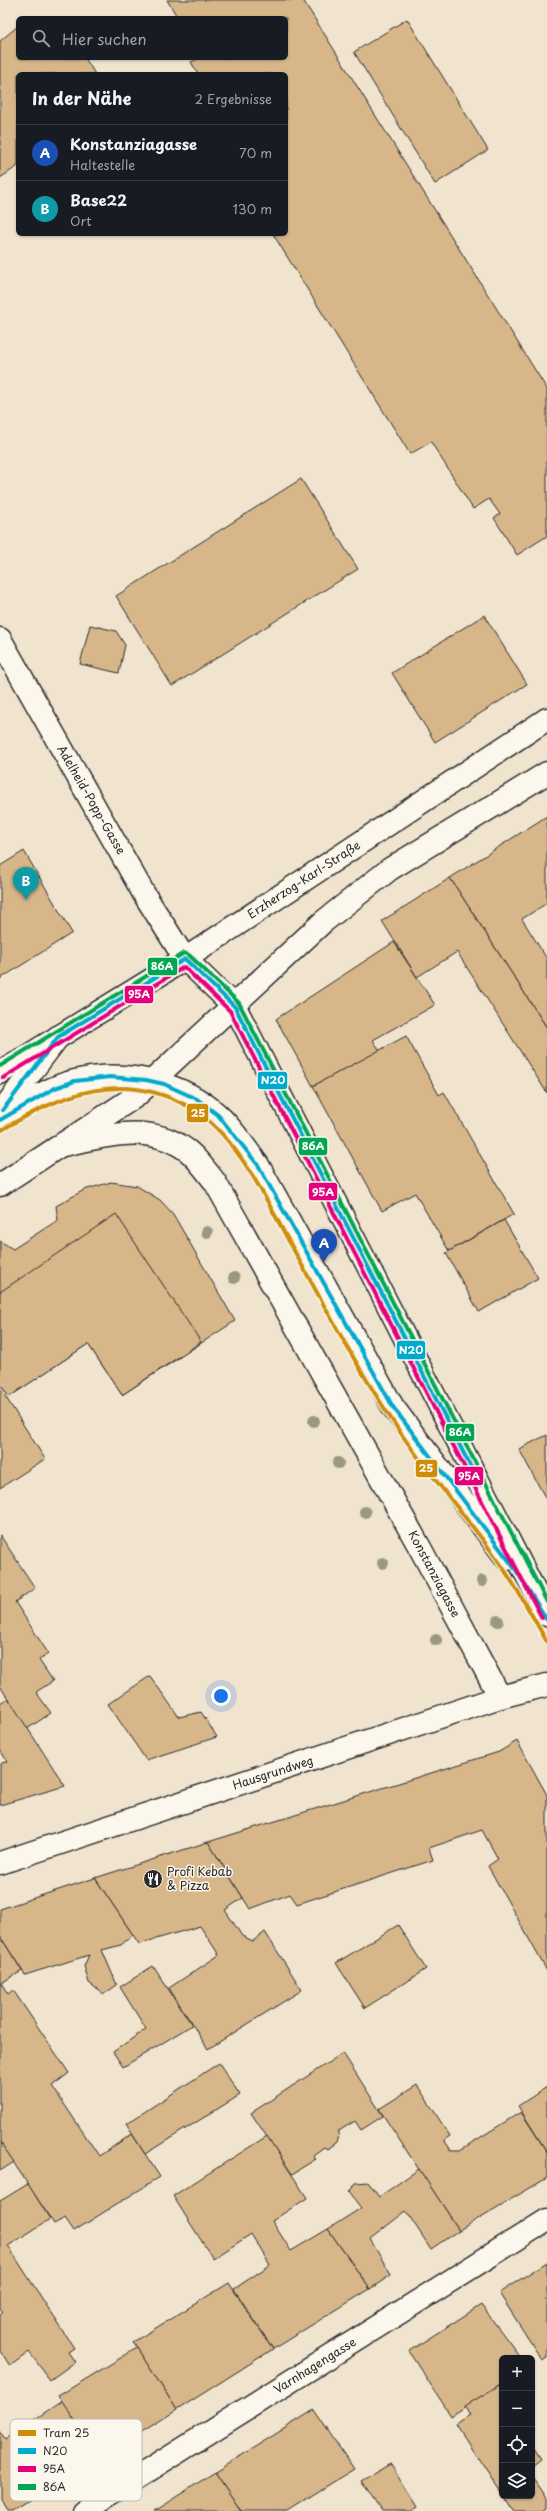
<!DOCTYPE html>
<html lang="de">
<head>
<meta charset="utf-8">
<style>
	:root { --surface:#171b24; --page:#242831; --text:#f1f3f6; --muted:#9ea1a6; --line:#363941; --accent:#db2777 }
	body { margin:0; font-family:"Playpen Sans",sans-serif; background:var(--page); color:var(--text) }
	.controls { position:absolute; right:12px; bottom:12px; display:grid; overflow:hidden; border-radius:6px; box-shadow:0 1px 3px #0004 }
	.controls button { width:36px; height:36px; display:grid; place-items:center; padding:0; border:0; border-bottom:1px solid var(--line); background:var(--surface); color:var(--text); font:20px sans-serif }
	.you { position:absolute; left:221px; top:1696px; width:14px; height:14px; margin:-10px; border:3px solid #fff; border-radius:50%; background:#1a73e8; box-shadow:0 0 0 6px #1a73e833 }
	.badge { display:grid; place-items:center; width:26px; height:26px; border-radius:50%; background:var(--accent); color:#fff; font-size:13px; font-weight:700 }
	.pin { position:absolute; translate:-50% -33px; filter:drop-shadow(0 1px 2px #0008) }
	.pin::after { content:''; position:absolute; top:21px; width:14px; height:12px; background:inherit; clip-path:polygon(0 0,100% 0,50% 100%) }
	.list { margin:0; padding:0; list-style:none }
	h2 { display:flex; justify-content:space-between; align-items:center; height:52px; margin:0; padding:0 16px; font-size:17px }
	h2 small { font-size:13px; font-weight:400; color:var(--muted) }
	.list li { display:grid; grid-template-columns:26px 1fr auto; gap:12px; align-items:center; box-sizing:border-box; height:56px; padding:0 16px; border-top:1px solid var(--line) }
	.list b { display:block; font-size:15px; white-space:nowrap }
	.list p { margin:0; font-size:13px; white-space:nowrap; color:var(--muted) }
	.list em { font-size:13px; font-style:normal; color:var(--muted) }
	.icon { flex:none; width:22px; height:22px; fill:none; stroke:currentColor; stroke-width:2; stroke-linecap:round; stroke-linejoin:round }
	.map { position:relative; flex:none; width:547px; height:2511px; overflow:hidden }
	.search { position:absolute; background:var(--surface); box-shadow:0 1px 3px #0004; left:16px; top:16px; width:272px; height:44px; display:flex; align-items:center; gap:10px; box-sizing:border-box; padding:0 14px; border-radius:6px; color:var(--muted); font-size:15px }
	.panel { position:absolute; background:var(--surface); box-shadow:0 1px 3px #0004; left:16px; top:72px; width:272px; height:164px; border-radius:6px }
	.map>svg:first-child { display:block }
</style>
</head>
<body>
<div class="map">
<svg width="547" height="2511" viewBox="0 0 547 2511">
	<rect width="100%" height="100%" fill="#f0e4cf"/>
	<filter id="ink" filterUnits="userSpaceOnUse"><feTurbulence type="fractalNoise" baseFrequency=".025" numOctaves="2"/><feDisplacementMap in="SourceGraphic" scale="8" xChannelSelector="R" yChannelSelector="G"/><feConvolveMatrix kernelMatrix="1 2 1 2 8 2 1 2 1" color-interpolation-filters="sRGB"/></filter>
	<g filter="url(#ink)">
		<!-- building -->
		<g fill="#d7b78a" stroke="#2b2b2b">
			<polygon points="167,0 303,0 547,389 547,536 517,555 494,518 500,514 489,499 473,509 431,442 410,454 273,234 286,234 286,74 198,74 191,62 199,58 286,58 286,18 178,18"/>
			<polygon points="407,19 488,150 435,184 354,52"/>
			<polygon points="18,26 18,58 85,58 95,74 18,74 18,166 0,178 0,41"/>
			<polygon points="301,479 358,569 172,686 116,596"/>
			<polygon points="484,615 527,684 435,742 392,673"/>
			<polygon points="90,625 116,631 125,645 119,673 80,664"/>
			<polygon points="547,816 547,903 522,919 547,959 547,1028 450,878"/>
			<polygon points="24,851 72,933 0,979 0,866"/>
			<polygon points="450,878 547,1028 547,1093 457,952 417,977 382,921"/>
			<polygon points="394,942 435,1005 373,1040 380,1051 313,1086 276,1019"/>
			<polygon points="406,1036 439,1095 444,1092 514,1214 449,1251 415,1193 382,1211 313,1086"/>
			<polygon points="111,1182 137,1186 160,1200 173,1214 235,1321 122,1395 88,1344 9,1397 0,1384 0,1241 13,1249 58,1220 56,1206 84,1190"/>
			<polygon points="116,1214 201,1342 122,1395 88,1344 9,1397 0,1384 0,1292"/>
			<polygon points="504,1220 538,1278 479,1312 446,1253"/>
			<polygon points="0,1388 45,1459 0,1488"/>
			<polygon points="547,1435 547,1501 519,1449"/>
			<polygon points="0,1535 35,1588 15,1602 48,1653 39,1660 53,1681 36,1692 51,1713 27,1729 0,1686"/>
			<polygon points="150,1676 179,1717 201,1712 217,1737 146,1760 108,1704"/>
			<polygon points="8,1698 65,1786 0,1805 0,1764 7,1761 0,1750 0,1703"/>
			<polygon points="517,1741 547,1795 547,1971 488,1866 498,1859 482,1830 429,1848 433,1860 297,1904 290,1894 250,1909 208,1842 499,1752"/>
			<polygon points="208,1842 243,1898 225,1910 242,1936 253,1941 265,1932 302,1990 208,2049 169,1988 219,1955 200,1926 139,1944 95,1878"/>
			<polygon points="95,1878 133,1935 121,1945 102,1950 117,1985 104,1994 89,1983 84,1966 89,1955 25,1975 0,1936 0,1909"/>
			<polygon points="398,1925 426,1969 365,2008 336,1963"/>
			<polygon points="0,1936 22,1971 1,1983 8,1994 13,1990 69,2073 52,2086 99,2156 132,2134 160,2177 74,2231 65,2218 54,2224 0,2142"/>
			<polygon points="153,1966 192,2025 123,2067 113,2052 146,2029 120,1987"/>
			<polygon points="343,2053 383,2116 361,2130 355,2121 337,2132 339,2135 337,2142 328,2149 324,2147 313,2155 316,2159 292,2174 251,2113"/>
			<polygon points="219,2063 240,2095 145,2154 126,2124"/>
			<polygon points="417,2085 450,2136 444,2140 451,2150 460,2150 521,2112 547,2152 547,2178 459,2230 379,2109"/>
			<polygon points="547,2087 547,2152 518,2106"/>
			<polygon points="267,2136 307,2198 272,2221 291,2251 328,2229 370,2289 273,2349 234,2289 270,2265 251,2234 213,2259 173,2196"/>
			<polygon points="0,2142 14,2162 0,2171"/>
			<polygon points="419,2169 459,2230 431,2249 406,2211 370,2239 391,2275 370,2289 328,2229 361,2208 349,2192 356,2183 368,2182 379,2197"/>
			<polygon points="28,2184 50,2219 8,2246 74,2348 68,2352 75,2362 50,2380 29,2352 10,2366 0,2350 0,2315 3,2312 0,2308 0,2201"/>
			<polygon points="547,2262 547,2357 542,2360 499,2293"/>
			<polygon points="229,2283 273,2349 177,2410 133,2342"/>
			<polygon points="481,2305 521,2358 502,2358 502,2383 451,2416 409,2351"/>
			<polygon points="137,2348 177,2410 100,2458 58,2396"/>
			<polygon points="501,2384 502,2386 502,2495 456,2424 470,2415 465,2406"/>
			<polygon points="62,2401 100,2458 12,2511 7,2511 0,2500 0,2431 5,2439"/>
			<polygon points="314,2410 354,2469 287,2511 241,2511 215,2472"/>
			<polygon points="532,2445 541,2459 532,2466"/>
			<polygon points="390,2464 417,2507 411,2511 381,2511 361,2481"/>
			<polygon points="215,2472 241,2511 154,2511"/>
			<polygon points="532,2476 547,2498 547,2508 543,2511 513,2511 503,2496 532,2496"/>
		</g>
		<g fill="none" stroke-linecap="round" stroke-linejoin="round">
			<!-- minor casing -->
			<g stroke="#2b2b2b" stroke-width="25">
				<g id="minor">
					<polyline points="0,639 144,894 185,959 235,1007 547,1615"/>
					<polyline points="1,1112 58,1037"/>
					<path d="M0,1120C23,1105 48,1087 75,1081C120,1070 175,1080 211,1109C230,1124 244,1146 258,1165L393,1407L507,1559"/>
					<path d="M63,1145C107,1136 149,1122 188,1151C198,1159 207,1172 215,1182L419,1546L500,1697"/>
					<polyline points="0,1863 500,1697 547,1685"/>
					<polyline points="84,2511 547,2220"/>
				</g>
			</g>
			<!-- major casing -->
			<g stroke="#2b2b2b" stroke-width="25">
				<g id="major">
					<polyline points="0,1073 185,959 547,719"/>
					<polyline points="0,1185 136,1096 323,922 390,869 547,773"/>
				</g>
			</g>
			<!-- minor -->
			<use href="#minor" stroke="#fbf7ec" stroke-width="22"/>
			<!-- major -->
			<use href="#major" stroke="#fbf7ec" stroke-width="22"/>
			<!-- bus-1 casing -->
			<g stroke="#fbf7ec" stroke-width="7">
				<g id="bus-1">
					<polyline points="185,959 235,1007 480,1485"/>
					<polyline points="3,1110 58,1037 185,959"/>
					<polyline points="0,1120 55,1088 75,1081 110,1077 146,1080 164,1084 197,1099 218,1115 258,1165 393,1407 516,1570 547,1620"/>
				</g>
			</g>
			<!-- bus-2 casing -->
			<g stroke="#fbf7ec" stroke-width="7">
				<polyline id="bus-2" points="3,1078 184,967 230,1011 542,1618"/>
			</g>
			<!-- bus-3 casing -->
			<g stroke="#fbf7ec" stroke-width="7">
				<polyline id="bus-3" points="0,1066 184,953 189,955 239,1003 547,1602"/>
			</g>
			<!-- bus-1 -->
			<use href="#bus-1" stroke="#00a9ce" stroke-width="4"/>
			<!-- bus-2 -->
			<use href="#bus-2" stroke="#e5007d" stroke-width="4"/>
			<!-- bus-3 -->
			<use href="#bus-3" stroke="#00a651" stroke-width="4"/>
			<!-- tram-1 casing -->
			<g stroke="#fbf7ec" stroke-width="7">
				<path id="tram-1" d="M0,1131C62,1094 122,1068 191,1108C237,1135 266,1200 291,1245C325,1307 358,1370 398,1429C427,1473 463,1512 494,1555C514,1582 530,1612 547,1642"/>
			</g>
			<!-- tram-1 -->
			<use href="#tram-1" stroke="#ce8d09" stroke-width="4"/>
		</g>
		<!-- trees -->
		<g fill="#989885">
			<circle cx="207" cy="1232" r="6"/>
			<circle cx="234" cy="1278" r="6"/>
			<circle cx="314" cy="1421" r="6"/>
			<circle cx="338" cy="1463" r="6"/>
			<circle cx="365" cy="1512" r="6"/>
			<circle cx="383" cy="1563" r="6"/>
			<circle cx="482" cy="1581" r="6"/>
			<circle cx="498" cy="1621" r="6"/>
			<circle cx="436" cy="1640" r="6"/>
		</g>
	</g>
	<!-- icons -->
	<defs>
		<g id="restaurant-disc" transform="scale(1)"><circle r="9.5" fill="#2b2b2b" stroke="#fbf7ec"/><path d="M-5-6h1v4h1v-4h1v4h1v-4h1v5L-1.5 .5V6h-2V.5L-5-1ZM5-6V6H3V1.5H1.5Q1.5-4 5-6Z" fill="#fff"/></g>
	</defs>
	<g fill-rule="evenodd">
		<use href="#restaurant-disc" x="153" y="1879"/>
	</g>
	<g text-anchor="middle" stroke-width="3" stroke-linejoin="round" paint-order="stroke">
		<!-- street labels -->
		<g font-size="12" fill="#2b2b2b" stroke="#fbf7ec">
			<text transform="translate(91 800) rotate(60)" y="4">Adelheid-Popp-Gasse</text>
			<text transform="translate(304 880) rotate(-33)" y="4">Erzherzog-Karl-Straße</text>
			<text transform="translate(434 1574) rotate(62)" y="4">Konstanziagasse</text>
			<text transform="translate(273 1773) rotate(-18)" y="4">Hausgrundweg</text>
			<text transform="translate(315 2366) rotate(-32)" y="4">Varnhagengasse</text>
		</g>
		<!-- poi labels -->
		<g font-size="12" fill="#2b2b2b" stroke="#fbf7ec" text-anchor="start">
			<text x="167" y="1876">Profi Kebab<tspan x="167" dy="14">&amp; Pizza</tspan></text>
		</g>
	</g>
	<!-- legend -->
	<rect x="10" y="2419" width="132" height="82" rx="6" fill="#fbf7ec" stroke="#bdbab2" stroke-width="1"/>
	<rect x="18" y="2430" width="18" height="6" fill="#ce8d09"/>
	<rect x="18" y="2448" width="18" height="6" fill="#00a9ce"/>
	<rect x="18" y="2466" width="18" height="6" fill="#e5007d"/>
	<rect x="18" y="2484" width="18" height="6" fill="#00a651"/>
	<g font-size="11" fill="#2b2b2b">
		<text x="43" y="2437">Tram 25</text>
		<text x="43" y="2455">N20</text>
		<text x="43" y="2473">95A</text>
		<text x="43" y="2491">86A</text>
	</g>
	<g stroke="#fbf7ec" stroke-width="1.5">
		<rect x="147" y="957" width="31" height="19" rx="4" fill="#00a651"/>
		<rect x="124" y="985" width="30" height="19" rx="4" fill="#e5007d"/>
		<rect x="257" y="1071" width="31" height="19" rx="4" fill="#00a9ce"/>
		<rect x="186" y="1103" width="23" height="20" rx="4" fill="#ce8d09"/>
		<rect x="298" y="1137" width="30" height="19" rx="4" fill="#00a651"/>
		<rect x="308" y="1182" width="30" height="19" rx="4" fill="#e5007d"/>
		<rect x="396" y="1340" width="30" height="20" rx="4" fill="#00a9ce"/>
		<rect x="445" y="1423" width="30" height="19" rx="4" fill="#00a651"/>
		<rect x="415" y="1459" width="23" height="19" rx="4" fill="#ce8d09"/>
		<rect x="454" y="1466" width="30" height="20" rx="4" fill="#e5007d"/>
	</g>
	<g font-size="11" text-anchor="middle" font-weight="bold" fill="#fff">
		<text x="162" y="970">86A</text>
		<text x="139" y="998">95A</text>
		<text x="273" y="1084">N20</text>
		<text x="198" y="1117">25</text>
		<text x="313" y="1150">86A</text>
		<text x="323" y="1196">95A</text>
		<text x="411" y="1354">N20</text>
		<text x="460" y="1436">86A</text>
		<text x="426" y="1472">25</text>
		<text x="469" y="1480">95A</text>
	</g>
</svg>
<div class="controls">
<button>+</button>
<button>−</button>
<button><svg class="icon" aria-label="locate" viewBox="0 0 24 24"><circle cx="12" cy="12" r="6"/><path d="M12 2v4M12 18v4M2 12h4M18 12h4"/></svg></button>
<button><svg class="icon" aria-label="layers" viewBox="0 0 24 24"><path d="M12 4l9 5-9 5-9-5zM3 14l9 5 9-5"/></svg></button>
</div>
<div class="you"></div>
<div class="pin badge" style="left:324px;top:1262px;background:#1a4fb4">A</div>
<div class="pin badge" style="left:26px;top:900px;background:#0f9aa8">B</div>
<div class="search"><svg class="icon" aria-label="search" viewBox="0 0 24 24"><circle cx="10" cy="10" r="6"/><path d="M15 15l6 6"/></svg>Hier suchen</div>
<section class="panel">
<h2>In der Nähe<small>2 Ergebnisse</small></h2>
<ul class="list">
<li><span class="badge" style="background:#1a4fb4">A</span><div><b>Konstanziagasse</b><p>Haltestelle</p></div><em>70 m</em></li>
<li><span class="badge" style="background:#0f9aa8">B</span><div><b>Base22</b><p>Ort</p></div><em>130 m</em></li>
</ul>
</section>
</div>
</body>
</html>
